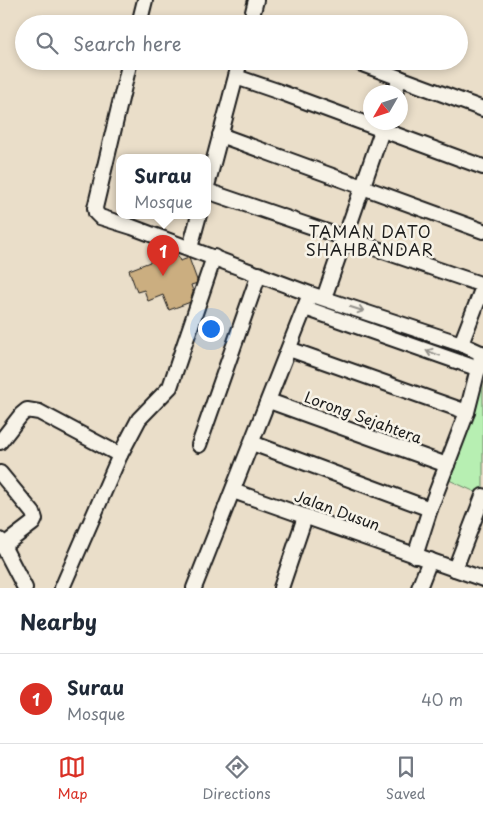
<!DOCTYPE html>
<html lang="en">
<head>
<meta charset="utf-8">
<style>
	:root { --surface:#fff; --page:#f6f6f7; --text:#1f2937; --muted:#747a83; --line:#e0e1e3; --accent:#d93025 }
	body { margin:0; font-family:"Playpen Sans",sans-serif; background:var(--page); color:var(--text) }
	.compass { position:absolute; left:363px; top:85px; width:45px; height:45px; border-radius:50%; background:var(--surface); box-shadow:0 2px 8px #0003; rotate:231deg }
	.you { position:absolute; left:210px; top:328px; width:18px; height:18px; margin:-12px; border:4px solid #fff; border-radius:50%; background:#1a73e8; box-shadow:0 0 0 8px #1a73e833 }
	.badge { display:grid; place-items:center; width:32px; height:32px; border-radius:50%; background:var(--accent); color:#fff; font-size:16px; font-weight:700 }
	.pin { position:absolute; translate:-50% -41px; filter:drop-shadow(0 1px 2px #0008) }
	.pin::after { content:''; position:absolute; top:26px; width:18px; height:15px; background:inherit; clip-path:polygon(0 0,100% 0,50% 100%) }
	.popup { position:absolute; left:116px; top:154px; width:95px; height:65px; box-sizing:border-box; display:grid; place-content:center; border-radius:10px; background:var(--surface); filter:drop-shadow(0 1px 4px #0005); font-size:16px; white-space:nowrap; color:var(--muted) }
	.popup b { font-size:19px; color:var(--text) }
	.popup::after { content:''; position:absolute; left:50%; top:100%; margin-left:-10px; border:10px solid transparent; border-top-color:var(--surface) }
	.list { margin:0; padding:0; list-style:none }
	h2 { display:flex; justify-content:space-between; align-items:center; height:65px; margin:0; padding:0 20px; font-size:21px }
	h2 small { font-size:16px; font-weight:400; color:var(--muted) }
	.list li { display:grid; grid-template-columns:32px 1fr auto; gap:15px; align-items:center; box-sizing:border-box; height:90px; padding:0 20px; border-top:1px solid var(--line) }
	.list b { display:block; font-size:19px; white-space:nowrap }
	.list p { margin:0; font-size:16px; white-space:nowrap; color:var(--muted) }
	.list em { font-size:16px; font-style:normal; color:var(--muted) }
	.icon { flex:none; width:28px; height:28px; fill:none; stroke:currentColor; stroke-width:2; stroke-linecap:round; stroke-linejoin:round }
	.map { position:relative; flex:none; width:483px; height:588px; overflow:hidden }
	.search { position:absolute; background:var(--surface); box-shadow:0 2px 8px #0003; left:15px; right:15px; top:15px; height:55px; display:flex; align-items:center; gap:12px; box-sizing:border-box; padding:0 18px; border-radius:28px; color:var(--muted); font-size:19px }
	.sheet { height:155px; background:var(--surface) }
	nav { display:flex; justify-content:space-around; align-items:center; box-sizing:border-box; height:70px; border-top:1px solid var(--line); background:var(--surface); font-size:14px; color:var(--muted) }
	nav a { display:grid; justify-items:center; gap:2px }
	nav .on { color:var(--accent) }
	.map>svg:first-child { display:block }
</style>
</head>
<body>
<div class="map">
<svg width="483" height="588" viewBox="0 0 483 588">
	<rect width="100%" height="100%" fill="#eadec9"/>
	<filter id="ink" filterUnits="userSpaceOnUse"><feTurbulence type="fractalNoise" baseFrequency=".02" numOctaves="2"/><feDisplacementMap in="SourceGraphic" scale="10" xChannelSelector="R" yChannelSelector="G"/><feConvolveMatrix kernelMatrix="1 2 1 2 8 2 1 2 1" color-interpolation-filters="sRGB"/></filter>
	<g filter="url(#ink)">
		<!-- green -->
		<polygon fill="#b7efb2" stroke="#6a8667" points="483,358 483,492 482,495 449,480"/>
		<!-- building -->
		<polygon fill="#cbae80" stroke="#1c1c1c" points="176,252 180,261 189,258 198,283 191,285 196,300 169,310 163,295 148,301 144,290 137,292 129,270"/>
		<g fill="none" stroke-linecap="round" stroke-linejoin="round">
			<!-- minor casing -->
			<g stroke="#1c1c1c" stroke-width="18">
				<g id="minor">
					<polyline points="139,24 145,0"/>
					<polyline points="250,24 256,0"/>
					<polyline points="130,61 95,208 96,213 100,217 132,227 310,294 461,344 483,354"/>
					<polyline points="354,61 483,109"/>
					<polyline points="236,77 280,92 483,167"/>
					<polyline points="395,92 400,78"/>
					<polyline points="220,135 483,231"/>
					<polyline points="207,186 240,61"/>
					<polyline points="207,191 483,285"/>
					<polyline points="190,248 199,215"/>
					<polyline points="324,298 385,122"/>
					<polyline points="305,308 479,369"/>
					<polyline points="461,344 483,287"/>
					<polyline points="289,349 467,412"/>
					<polyline points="269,401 447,465"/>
					<polyline points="0,442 21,415 27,410 39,412 120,455"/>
					<polyline points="252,443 430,509"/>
					<polyline points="199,445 259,274"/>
					<polyline points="0,473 33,513 35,519 33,523 3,546"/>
					<polyline points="233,491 483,579"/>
					<polyline points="0,540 25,588"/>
					<polyline points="415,556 430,509 467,412 482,353"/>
					<polyline points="455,569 483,496"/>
					<polyline points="62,588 120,455 139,419 170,387 214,257"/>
					<polyline points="194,588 310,294"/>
					<polyline points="281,588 305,517"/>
					<polyline points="419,588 430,560"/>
				</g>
			</g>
			<!-- minor -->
			<use href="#minor" stroke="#f7f3e8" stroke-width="14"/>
		</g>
		<!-- one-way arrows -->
		<defs><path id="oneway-shaft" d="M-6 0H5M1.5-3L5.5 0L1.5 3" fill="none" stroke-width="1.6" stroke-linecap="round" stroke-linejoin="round" transform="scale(1.25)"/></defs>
		<g stroke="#94928c">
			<use href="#oneway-shaft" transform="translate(357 309) rotate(18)"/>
			<use href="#oneway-shaft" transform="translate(433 353) rotate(-160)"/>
		</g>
	</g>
	<g text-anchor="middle" stroke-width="5" stroke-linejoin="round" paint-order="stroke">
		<!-- street labels -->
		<g font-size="15" fill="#1c1c1c" stroke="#f7f3e8">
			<text transform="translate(363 418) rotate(20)" y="5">Lorong Sejahtera</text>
			<text transform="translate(337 511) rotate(20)" y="5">Jalan Dusun</text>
		</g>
		<!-- neighbourhood labels -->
		<g font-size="16" letter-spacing="1" fill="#1c1c1c" stroke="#f7f3e8">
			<text x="370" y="238">TAMAN DATO<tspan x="370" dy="18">SHAHBANDAR</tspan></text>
		</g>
	</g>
</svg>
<svg class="compass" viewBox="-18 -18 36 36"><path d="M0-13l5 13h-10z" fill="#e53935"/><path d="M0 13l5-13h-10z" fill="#747a83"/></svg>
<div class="you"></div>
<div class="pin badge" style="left:163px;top:276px">1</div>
<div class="popup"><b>Surau</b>Mosque</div>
<div class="search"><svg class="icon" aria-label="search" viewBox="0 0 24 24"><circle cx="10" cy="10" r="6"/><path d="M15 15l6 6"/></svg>Search here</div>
</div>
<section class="sheet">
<h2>Nearby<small></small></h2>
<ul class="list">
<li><span class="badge">1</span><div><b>Surau</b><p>Mosque</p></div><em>40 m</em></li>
</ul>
</section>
<nav>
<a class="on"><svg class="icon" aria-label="map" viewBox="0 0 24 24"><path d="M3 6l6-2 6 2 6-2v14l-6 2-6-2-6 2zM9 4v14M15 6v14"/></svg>Map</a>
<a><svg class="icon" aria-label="directions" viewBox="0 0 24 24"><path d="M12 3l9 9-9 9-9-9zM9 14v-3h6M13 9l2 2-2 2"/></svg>Directions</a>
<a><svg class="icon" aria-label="saved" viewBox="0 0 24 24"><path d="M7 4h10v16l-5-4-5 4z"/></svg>Saved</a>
</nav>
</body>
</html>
